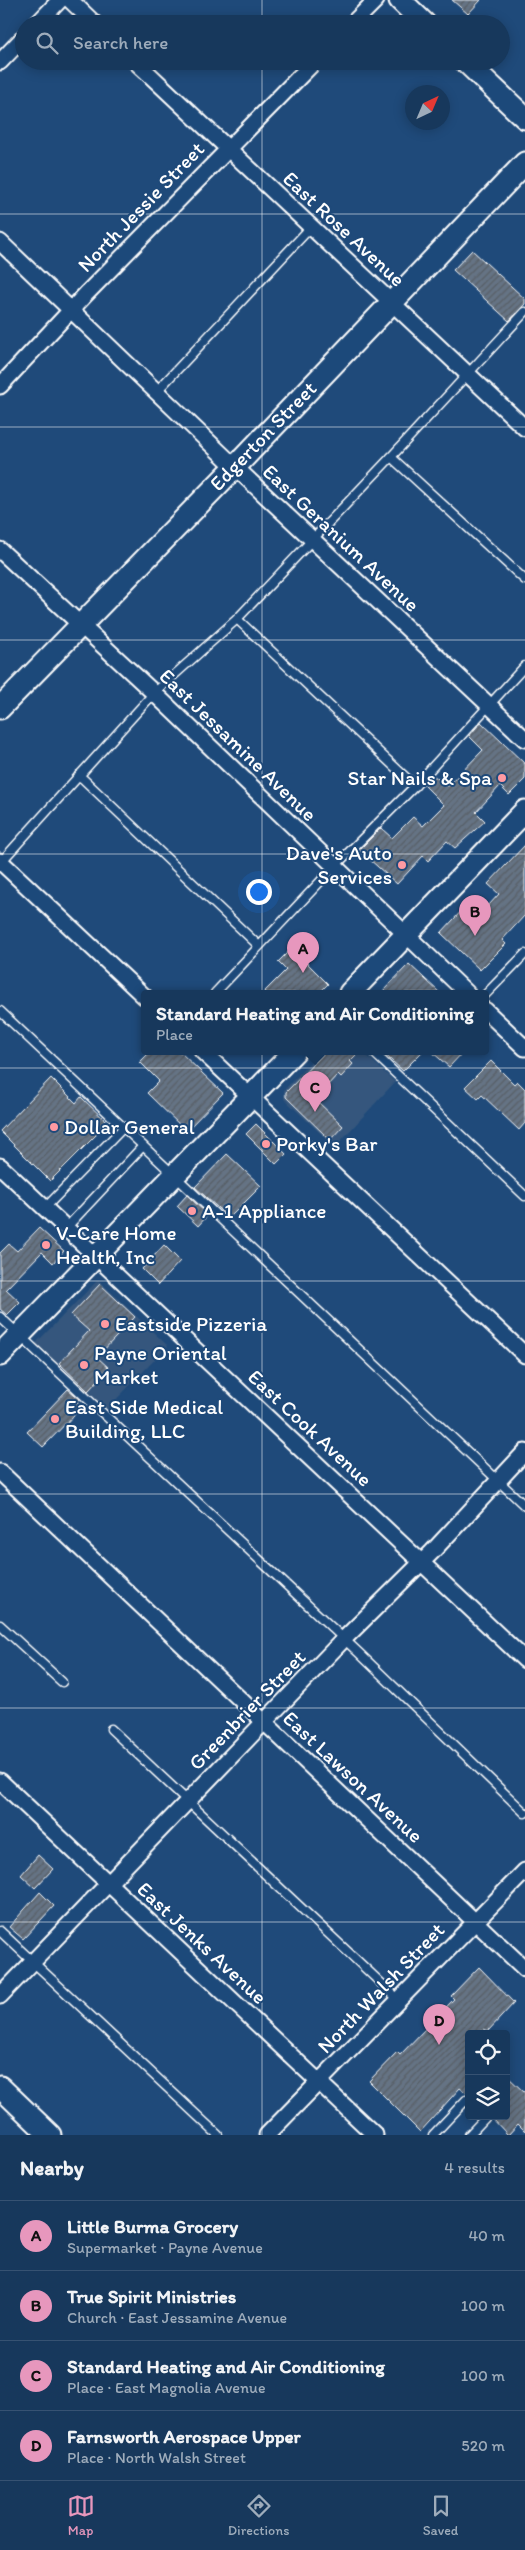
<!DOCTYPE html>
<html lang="en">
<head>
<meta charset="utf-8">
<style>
	:root { --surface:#17385c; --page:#203f62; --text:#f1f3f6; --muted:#9eacbb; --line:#365272; --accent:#e797bd }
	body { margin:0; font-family:Itim,sans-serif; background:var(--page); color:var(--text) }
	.controls { position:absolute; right:15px; bottom:15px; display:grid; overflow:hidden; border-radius:5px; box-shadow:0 2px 12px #0003 }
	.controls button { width:45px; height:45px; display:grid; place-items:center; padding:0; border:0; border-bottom:1px solid var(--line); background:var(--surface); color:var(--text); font:25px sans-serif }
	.compass { position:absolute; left:405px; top:85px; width:45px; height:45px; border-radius:50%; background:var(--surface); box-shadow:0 2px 12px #0003; rotate:44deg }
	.you { position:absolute; left:258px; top:891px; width:18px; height:18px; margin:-12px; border:4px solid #fff; border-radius:50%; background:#1a73e8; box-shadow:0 0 0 8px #1a73e833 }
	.badge { display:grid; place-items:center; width:32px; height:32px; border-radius:50%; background:var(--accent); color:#111; font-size:16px; font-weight:700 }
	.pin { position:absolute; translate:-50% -41px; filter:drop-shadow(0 1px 2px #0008) }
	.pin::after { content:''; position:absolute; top:26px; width:18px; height:15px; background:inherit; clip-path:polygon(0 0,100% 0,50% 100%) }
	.popup { position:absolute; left:141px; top:990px; width:348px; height:65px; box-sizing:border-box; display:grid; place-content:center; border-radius:5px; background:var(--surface); filter:drop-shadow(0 1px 4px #0005); font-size:16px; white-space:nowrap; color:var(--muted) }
	.popup b { font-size:19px; color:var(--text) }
	.popup::after { content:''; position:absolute; left:50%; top:100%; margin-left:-10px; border:10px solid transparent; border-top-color:var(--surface) }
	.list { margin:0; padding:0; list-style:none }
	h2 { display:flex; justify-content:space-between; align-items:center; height:65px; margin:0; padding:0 20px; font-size:21px }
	h2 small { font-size:16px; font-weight:400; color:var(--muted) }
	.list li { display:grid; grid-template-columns:32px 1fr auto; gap:15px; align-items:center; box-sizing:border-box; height:70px; padding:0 20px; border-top:1px solid var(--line) }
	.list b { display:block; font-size:19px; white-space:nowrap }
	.list p { margin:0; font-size:16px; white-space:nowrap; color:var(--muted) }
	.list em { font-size:16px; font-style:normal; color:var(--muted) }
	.icon { flex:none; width:28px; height:28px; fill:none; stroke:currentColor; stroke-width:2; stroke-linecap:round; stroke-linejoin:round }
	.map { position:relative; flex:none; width:525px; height:2135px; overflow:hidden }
	.search { position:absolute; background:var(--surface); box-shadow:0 2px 12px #0003; left:15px; right:15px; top:15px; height:55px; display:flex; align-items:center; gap:12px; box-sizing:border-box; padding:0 18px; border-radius:28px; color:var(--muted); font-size:19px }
	.sheet { height:345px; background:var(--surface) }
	nav { display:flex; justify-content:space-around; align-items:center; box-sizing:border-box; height:70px; border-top:1px solid var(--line); background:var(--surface); font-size:14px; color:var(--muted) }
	nav a { display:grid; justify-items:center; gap:2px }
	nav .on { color:var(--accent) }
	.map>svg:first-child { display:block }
</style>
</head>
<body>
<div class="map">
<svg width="525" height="2135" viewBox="0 0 525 2135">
	<defs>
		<pattern id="building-hatch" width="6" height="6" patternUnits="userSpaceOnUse" patternTransform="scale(1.25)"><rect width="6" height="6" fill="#657384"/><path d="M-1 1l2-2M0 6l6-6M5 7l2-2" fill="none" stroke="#575e65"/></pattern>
	</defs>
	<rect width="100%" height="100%" fill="#1f4a7a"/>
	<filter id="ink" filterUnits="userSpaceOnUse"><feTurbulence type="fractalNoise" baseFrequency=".02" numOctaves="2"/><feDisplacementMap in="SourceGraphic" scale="10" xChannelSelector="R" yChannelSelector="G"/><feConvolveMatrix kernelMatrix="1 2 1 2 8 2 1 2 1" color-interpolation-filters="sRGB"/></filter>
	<g filter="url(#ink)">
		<!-- built -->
		<g fill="#34567d">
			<polygon points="321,1051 362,1051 395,1082 335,1147 284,1099 284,1090"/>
			<polygon points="98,1280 168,1346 105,1411 35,1344"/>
		</g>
		<!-- building -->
		<g fill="url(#building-hatch)" stroke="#fff">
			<polygon points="452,0 481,0 468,14"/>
			<polygon points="472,250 525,299 525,304 509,321 453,270"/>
			<polygon points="481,722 525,764 525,779 509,795 500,786 476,812 485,821 455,848 447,841 428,861 423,856 397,884 359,850 381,828 392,838 413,817 423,826 444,805 425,786 434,776 448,786 483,750 469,736"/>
			<polygon points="525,845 525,915 502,940 506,944 480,970 441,933 466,906 478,917 499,894 488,884"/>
			<polygon points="292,948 328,984 319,993 263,993 286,970 278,962"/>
			<polygon points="409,964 440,993 381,993"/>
			<polygon points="151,1051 179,1051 223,1093 186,1131 147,1093 159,1081 140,1062"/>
			<polygon points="326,1051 360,1051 350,1061 353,1064 341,1077 338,1074 315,1099 343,1126 330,1140 286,1097 286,1092"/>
			<polygon points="381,1051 423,1051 403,1071"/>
			<polygon points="431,1051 464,1051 449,1067"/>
			<polygon points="491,1061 514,1084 517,1081 525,1089 525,1123 519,1130 482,1095 478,1099 465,1087"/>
			<polygon points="51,1078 76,1103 81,1097 108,1123 50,1181 0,1131"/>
			<polygon points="256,1124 286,1154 276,1164 246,1134"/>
			<polygon points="227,1154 261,1186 229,1218 195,1187"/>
			<polygon points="187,1195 208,1215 198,1226 177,1206"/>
			<polygon points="39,1228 64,1251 53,1263 42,1252 6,1289 20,1302 7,1315 0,1309 0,1253 9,1244 17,1251"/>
			<polygon points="164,1245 180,1261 158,1285 142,1269"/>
			<polygon points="100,1284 135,1317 97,1357 109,1368 88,1391 59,1363 89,1331 71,1315"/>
			<polygon points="68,1389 80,1399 77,1402 82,1407 43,1447 27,1432"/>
			<polygon points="38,1855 53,1869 35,1888 21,1875"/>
			<polygon points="40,1892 54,1906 23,1939 9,1927"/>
			<polygon points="479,1967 514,2003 488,2031 484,2029 479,2034 469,2034 469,2095 460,2088 420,2132 369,2081 397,2052 400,2055 454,1999 451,1996"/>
			<polygon points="506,2075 525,2093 525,2131 518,2124 508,2135 490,2116 506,2116"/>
		</g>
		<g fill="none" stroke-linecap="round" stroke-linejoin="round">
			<!-- lane casing -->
			<g stroke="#fff" stroke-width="11">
				<g id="lane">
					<polyline points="157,391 311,227"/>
					<polyline points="391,457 525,580"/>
					<polyline points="237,619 415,786"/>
					<polyline points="79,775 259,946"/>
					<polyline points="1,862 154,693 237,619 391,457 525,312"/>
					<polyline points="215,993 334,867 415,786 525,666"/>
					<polyline points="485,995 525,954"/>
					<polyline points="0,1011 525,1506"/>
					<polyline points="372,1051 525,1196"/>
					<polyline points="45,1208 124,1127"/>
					<polyline points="66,1228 143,1146"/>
					<polyline points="0,1317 359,1653 525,1813"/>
					<polyline points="0,1625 62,1682"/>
					<polyline points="111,1729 399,2000"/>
					<polyline points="0,1931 218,2135"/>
					<polyline points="433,2135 466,2100 469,2103"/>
					<polyline points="469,2135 485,2118 483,2116"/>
				</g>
			</g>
			<!-- street casing -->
			<g stroke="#fff" stroke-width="19">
				<g id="street">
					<polyline points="70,0 95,24"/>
					<polyline points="37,24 60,0"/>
					<polyline points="352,24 376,0"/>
					<polyline points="135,61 525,428"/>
					<polyline points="0,62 24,37"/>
					<polyline points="0,242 235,467 525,739"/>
					<polyline points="0,386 86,294 315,61"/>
					<polyline points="0,550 154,693 467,993"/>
					<polyline points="0,861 145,997"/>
					<polyline points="485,1010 525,1048"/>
					<polyline points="202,1051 525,1355"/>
					<polyline points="0,1166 525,1660"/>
					<polyline points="0,1472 525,1969"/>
					<polyline points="0,1781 375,2135"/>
					<polyline points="0,1996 344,1639 432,1552 525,1452"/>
					<polyline points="267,2135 525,1871"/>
				</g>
			</g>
			<!-- secondary casing -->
			<g stroke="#fff" stroke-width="25">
				<g id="secondary">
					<polyline points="400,0 425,24"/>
					<polyline points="465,61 525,118"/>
					<polyline points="0,708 235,467 525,163"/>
					<polyline points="350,993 525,811"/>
					<polyline points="0,1355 295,1051"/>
					<polyline points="0,2087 50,2135"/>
				</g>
			</g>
			<!-- lane -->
			<use href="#lane" stroke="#1f4a7a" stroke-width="8"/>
			<!-- street -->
			<use href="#street" stroke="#1f4a7a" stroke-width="15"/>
			<!-- secondary -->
			<use href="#secondary" stroke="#1f4a7a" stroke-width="21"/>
		</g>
	</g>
	<!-- grid -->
	<path fill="none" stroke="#fff" stroke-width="1" stroke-opacity="0.55" d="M262,0V24M262,61V2135M0,214H525M0,427H525M0,640H525M0,854H525M0,1068H525M0,1281H525M0,1494H525M0,1708H525M0,1922H525"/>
	<!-- markers -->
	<g fill="#ff9aa2" stroke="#1f4a7a" stroke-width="2">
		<circle cx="502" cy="778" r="5"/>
		<circle cx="402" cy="865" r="5"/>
		<circle cx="54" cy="1127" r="5"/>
		<circle cx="266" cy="1144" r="5"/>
		<circle cx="192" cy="1211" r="5"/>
		<circle cx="46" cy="1245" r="5"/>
		<circle cx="105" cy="1324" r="5"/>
		<circle cx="84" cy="1365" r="5"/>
		<circle cx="55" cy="1419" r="5"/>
	</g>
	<g text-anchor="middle" stroke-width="4" stroke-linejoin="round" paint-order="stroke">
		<!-- street labels -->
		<g font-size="21" fill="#fff" stroke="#1f4a7a">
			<text transform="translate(141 207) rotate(-46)" y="7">North Jessie Street</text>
			<text transform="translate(344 229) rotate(43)" y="7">East Rose Avenue</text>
			<text transform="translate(263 436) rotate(-46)" y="7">Edgerton Street</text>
			<text transform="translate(341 538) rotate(43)" y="7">East Geranium Avenue</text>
			<text transform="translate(238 745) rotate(44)" y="7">East Jessamine Avenue</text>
			<text transform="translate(310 1428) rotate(43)" y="7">East Cook Avenue</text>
			<text transform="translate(247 1710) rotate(-46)" y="7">Greenbrier Street</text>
			<text transform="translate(353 1777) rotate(43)" y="7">East Lawson Avenue</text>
			<text transform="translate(202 1943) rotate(43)" y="7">East Jenks Avenue</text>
			<text transform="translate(381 1988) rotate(-46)" y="7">North Walsh Street</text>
		</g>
		<!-- poi labels -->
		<g font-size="21" fill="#fff" stroke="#1f4a7a" text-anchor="start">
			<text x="492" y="785" text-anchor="end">Star Nails &amp; Spa</text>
			<text x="392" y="860" text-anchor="end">Dave's Auto<tspan x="392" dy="24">Services</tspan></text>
			<text x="64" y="1134">Dollar General</text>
			<text x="276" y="1151">Porky's Bar</text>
			<text x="202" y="1218">A-1 Appliance</text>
			<text x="56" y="1240">V-Care Home<tspan x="56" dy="24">Health, Inc</tspan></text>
			<text x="115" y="1331">Eastside Pizzeria</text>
			<text x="94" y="1360">Payne Oriental<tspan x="94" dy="24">Market</tspan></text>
			<text x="65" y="1414">East Side Medical<tspan x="65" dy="24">Building, LLC</tspan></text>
		</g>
	</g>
</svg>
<div class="controls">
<button><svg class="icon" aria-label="locate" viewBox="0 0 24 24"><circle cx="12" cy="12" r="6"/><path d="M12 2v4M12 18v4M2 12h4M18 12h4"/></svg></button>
<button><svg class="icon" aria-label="layers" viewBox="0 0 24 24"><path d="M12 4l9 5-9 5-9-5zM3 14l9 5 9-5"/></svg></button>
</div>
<svg class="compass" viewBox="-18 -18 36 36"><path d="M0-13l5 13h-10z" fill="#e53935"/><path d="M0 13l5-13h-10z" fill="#9eacbb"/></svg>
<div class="you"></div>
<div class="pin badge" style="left:303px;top:973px">A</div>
<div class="pin badge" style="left:475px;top:936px">B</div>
<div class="pin badge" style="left:315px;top:1112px">C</div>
<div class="popup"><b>Standard Heating and Air Conditioning</b>Place</div>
<div class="pin badge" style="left:439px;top:2045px">D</div>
<div class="search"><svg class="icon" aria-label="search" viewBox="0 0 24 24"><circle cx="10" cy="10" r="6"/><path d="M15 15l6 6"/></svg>Search here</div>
</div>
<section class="sheet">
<h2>Nearby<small>4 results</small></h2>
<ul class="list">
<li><span class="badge">A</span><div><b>Little Burma Grocery</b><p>Supermarket · Payne Avenue</p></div><em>40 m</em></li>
<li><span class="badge">B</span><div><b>True Spirit Ministries</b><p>Church · East Jessamine Avenue</p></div><em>100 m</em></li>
<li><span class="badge">C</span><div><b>Standard Heating and Air Conditioning</b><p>Place · East Magnolia Avenue</p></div><em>100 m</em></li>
<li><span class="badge">D</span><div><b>Farnsworth Aerospace Upper</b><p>Place · North Walsh Street</p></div><em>520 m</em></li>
</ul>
</section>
<nav>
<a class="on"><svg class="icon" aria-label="map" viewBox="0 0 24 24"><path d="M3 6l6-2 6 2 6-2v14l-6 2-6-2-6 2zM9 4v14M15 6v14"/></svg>Map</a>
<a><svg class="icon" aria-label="directions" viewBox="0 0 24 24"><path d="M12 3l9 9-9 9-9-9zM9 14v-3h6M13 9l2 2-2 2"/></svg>Directions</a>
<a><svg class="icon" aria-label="saved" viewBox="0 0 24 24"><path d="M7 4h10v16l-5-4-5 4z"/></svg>Saved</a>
</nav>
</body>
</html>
